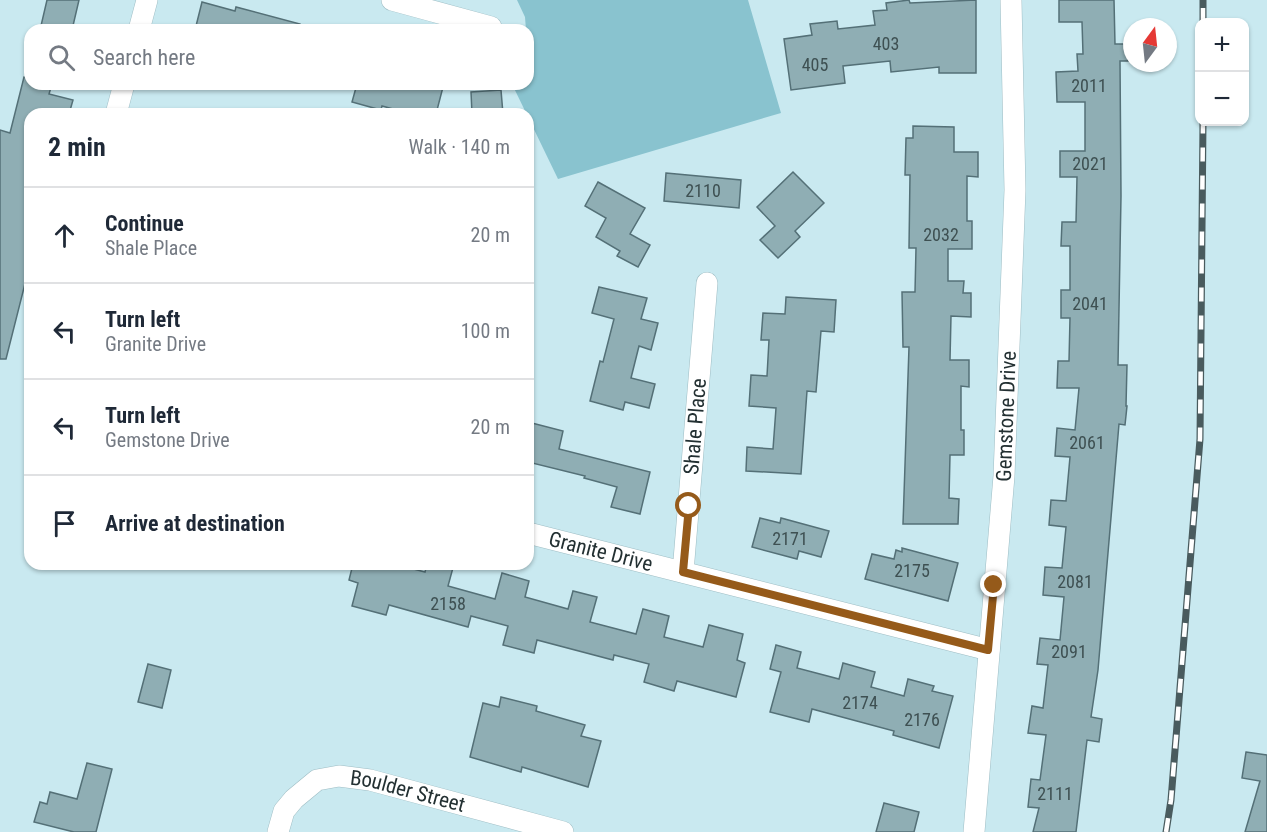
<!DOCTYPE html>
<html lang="en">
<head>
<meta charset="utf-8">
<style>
	:root { --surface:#fff; --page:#f2f2f3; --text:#1f2937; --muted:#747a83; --line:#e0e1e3 }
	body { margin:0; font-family:"Roboto Condensed",sans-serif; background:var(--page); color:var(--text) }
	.controls { position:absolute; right:18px; top:18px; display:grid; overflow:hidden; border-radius:12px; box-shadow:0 2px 4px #0004 }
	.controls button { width:54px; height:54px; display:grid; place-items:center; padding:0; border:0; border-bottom:2px solid var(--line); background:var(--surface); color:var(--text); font:30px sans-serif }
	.compass { position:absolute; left:1123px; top:18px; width:54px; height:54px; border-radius:50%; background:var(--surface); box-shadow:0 2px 4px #0004; rotate:15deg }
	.stop { position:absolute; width:18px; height:18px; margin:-14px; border:4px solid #955a1a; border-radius:50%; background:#fff }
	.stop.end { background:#955a1a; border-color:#fff; box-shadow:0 2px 6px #0008 }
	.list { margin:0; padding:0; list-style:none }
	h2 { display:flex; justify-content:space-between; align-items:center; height:78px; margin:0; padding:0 24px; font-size:26px }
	h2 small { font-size:20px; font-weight:400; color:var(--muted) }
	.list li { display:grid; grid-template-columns:39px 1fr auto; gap:18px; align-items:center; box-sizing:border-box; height:96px; padding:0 24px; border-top:2px solid var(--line) }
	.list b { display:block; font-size:22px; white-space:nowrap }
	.list p { margin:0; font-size:20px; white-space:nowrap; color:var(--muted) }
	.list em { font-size:20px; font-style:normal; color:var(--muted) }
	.icon { flex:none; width:33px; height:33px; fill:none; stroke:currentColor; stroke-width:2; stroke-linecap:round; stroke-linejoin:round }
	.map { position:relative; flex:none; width:1267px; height:832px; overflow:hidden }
	.search { position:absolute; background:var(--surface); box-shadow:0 2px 4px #0004; left:24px; top:24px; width:510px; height:66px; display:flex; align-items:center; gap:15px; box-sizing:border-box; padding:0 21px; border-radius:18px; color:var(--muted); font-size:22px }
	.panel { position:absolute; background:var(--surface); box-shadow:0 2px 4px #0004; left:24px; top:108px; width:510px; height:462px; border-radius:18px }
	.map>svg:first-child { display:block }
</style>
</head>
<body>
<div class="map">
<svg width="1267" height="832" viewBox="0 0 1267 832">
	<rect width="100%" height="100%" fill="#c9e9f0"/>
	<!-- green -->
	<polygon fill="#89c3cf" points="517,0 748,0 781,113 558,179 512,84 528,84 528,30 526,30 525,17"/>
	<!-- building -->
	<g fill="#8faeb4" stroke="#547077" stroke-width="1.5">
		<polygon points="47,0 79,0 72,30 40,30"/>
		<polygon points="909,0 910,3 976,0 976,73 939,73 939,67 891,72 890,61 843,66 845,83 791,90 784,39 812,35 810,24 837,21 838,29 875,25 873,11 887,10 886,3"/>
		<polygon points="1059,0 1114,0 1115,44 1128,44 1128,61 1120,61 1121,196 1118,365 1127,365 1126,406 1127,406 1125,425 1119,424 1098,670 1091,717 1102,719 1099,742 1087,740 1076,832 1033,832 1039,808 1028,807 1031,779 1040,780 1046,735 1028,733 1032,706 1043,708 1048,665 1037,664 1040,638 1060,640 1064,597 1043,595 1045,567 1062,568 1066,527 1049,525 1051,500 1066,501 1070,457 1055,456 1057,428 1075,430 1079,388 1057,388 1058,361 1069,361 1070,318 1061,318 1061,290 1070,290 1070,246 1061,246 1062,222 1076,222 1077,177 1060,177 1060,151 1085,151 1085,102 1057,102 1056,72 1078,71 1077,54 1083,54 1082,22 1059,22"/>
		<polygon points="202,2 235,11 236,7 300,24 299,30 195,30"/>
		<polygon points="24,77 30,78 30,84 52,84 49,94 73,100 69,114 30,114 30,202 26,218 30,219 30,264 6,359 0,359 0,130 10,133"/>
		<polygon points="357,84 431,84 443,87 436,114 411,114 382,106 381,110 352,102"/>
		<polygon points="501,90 503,114 472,114 471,92"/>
		<polygon points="913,126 954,127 954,152 978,152 978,177 967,176 967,221 972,221 972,249 948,249 948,281 964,281 963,293 971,293 971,317 951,316 950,360 969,360 969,387 961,386 961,430 964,430 964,455 950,455 949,498 959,499 958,524 903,524 909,347 903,347 902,292 915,292 916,248 909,248 910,175 905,175 906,138 913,138"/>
		<polygon points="793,172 824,203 795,231 800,237 778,258 760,240 775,226 757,207"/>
		<polygon points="666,173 741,180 739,208 664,201"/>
		<polygon points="598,182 645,208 630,234 650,245 638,267 617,256 620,251 596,237 606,218 585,206"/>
		<polygon points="599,287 647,298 641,319 658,323 651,350 639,346 631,378 655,384 649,408 625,402 623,410 590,401 600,361 603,362 614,319 592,313"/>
		<polygon points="786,297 836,300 834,332 821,331 816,392 807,391 801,474 746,471 747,447 773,449 776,408 749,406 751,375 767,376 769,340 761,340 763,313 785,314"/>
		<polygon points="528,422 563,431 559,449 650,472 640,514 611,507 617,487 584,478 585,476 528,462"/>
		<polygon points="760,518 780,523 781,518 829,531 821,557 799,551 797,559 752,547"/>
		<polygon points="902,548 958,563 948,601 865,579 872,554 894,559 896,550 902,552"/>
		<polygon points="353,564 395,564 425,572 427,564 454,564 448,586 495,599 502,573 529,581 525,597 568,609 573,591 597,597 590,622 636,634 643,609 669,616 664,637 703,647 709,625 743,634 737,660 745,663 736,697 677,681 674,691 644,682 649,664 614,655 613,660 537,640 534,653 503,645 508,626 471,616 468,627 389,605 386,615 352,606 358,583 349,580"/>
		<polygon points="776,645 801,652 797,668 839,679 843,663 875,672 871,687 904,696 908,679 934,686 932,691 953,696 939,748 893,735 894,731 812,709 809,722 770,712 781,672 770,669"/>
		<polygon points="148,664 171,670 162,708 138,702"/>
		<polygon points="501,697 537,706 536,711 585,725 581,736 601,741 588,787 522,767 521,772 470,757 483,703 499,707"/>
		<polygon points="1246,752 1267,755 1267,832 1245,832 1260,781 1242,778"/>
		<polygon points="87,763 112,769 96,832 74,832 34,822 40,802 47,804 50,792 77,799"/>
		<polygon points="884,803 919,812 914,832 876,832"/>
	</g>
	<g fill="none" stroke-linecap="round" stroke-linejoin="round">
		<!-- minor casing -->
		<g stroke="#9ebdc4" stroke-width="22">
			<g id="minor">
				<polyline points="392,0 491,27"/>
				<polyline points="139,30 147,0"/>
				<polyline points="116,114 124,84"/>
				<path id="s1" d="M528,533L989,650"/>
				<path id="s2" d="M683,572L707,283"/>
				<path id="s3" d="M278,832L284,811L294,799L317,780L339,776L370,780L563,832"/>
				<path id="s4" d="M974,832L1004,476L1015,190L1011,0"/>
			</g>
		</g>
		<!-- minor -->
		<use href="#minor" stroke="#fff" stroke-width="21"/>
		<!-- rail casing -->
		<g stroke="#495b5e" stroke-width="7">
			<g id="rail">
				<polyline points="1203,22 1203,0"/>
				<polyline points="1166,832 1171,800 1200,439 1203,122"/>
			</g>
		</g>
		<!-- rail -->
		<use href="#rail" stroke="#fff" stroke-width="4.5" stroke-dasharray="14" stroke-linecap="butt"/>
	</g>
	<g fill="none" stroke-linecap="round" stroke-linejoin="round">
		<!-- route -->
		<polyline stroke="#955a1a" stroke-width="8" points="689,506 683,572 988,650 994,585"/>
	</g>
	<g text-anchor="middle" stroke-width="4.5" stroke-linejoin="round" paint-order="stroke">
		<!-- number labels -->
		<g font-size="18" fill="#3e5052">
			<text x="886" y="50">403</text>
			<text x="815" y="71">405</text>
			<text x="1089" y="92">2011</text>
			<text x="1090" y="170">2021</text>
			<text x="703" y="197">2110</text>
			<text x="941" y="241">2032</text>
			<text x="1090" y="310">2041</text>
			<text x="1087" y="449">2061</text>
			<text x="790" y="545">2171</text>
			<text x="912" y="577">2175</text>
			<text x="1075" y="588">2081</text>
			<text x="448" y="610">2158</text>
			<text x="1069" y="658">2091</text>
			<text x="860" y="709">2174</text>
			<text x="922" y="726">2176</text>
			<text x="1055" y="800">2111</text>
		</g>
		<!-- street labels -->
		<g font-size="21" fill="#233032" stroke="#fff">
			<text dy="7" stroke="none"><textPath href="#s4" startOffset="417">Gemstone Drive</textPath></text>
			<text dy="7" stroke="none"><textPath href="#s2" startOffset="146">Shale Place</textPath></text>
			<text dy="7" stroke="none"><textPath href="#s1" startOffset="75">Granite Drive</textPath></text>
			<text dy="7" stroke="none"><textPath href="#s3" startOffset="160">Boulder Street</textPath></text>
		</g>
	</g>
</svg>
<div class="controls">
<button>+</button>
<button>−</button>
</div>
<svg class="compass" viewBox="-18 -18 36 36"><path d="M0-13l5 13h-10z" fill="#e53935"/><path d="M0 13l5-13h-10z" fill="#747a83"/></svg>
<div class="stop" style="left:689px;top:506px"></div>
<div class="stop end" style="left:994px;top:585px"></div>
<div class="search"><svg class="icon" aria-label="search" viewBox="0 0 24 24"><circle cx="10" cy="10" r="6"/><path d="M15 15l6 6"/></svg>Search here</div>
<section class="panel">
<h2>2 min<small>Walk · 140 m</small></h2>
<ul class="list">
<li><svg class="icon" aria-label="ahead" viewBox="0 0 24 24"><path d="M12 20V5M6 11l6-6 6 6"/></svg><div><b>Continue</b><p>Shale Place</p></div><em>20 m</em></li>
<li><svg class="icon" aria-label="left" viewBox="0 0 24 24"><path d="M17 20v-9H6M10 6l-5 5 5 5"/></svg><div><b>Turn left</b><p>Granite Drive</p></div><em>100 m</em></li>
<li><svg class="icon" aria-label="left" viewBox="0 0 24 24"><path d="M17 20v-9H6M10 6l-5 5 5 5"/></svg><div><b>Turn left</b><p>Gemstone Drive</p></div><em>20 m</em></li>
<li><svg class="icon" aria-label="arrive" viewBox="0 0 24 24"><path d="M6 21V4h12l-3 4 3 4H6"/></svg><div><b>Arrive at destination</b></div></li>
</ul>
</section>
</div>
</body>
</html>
